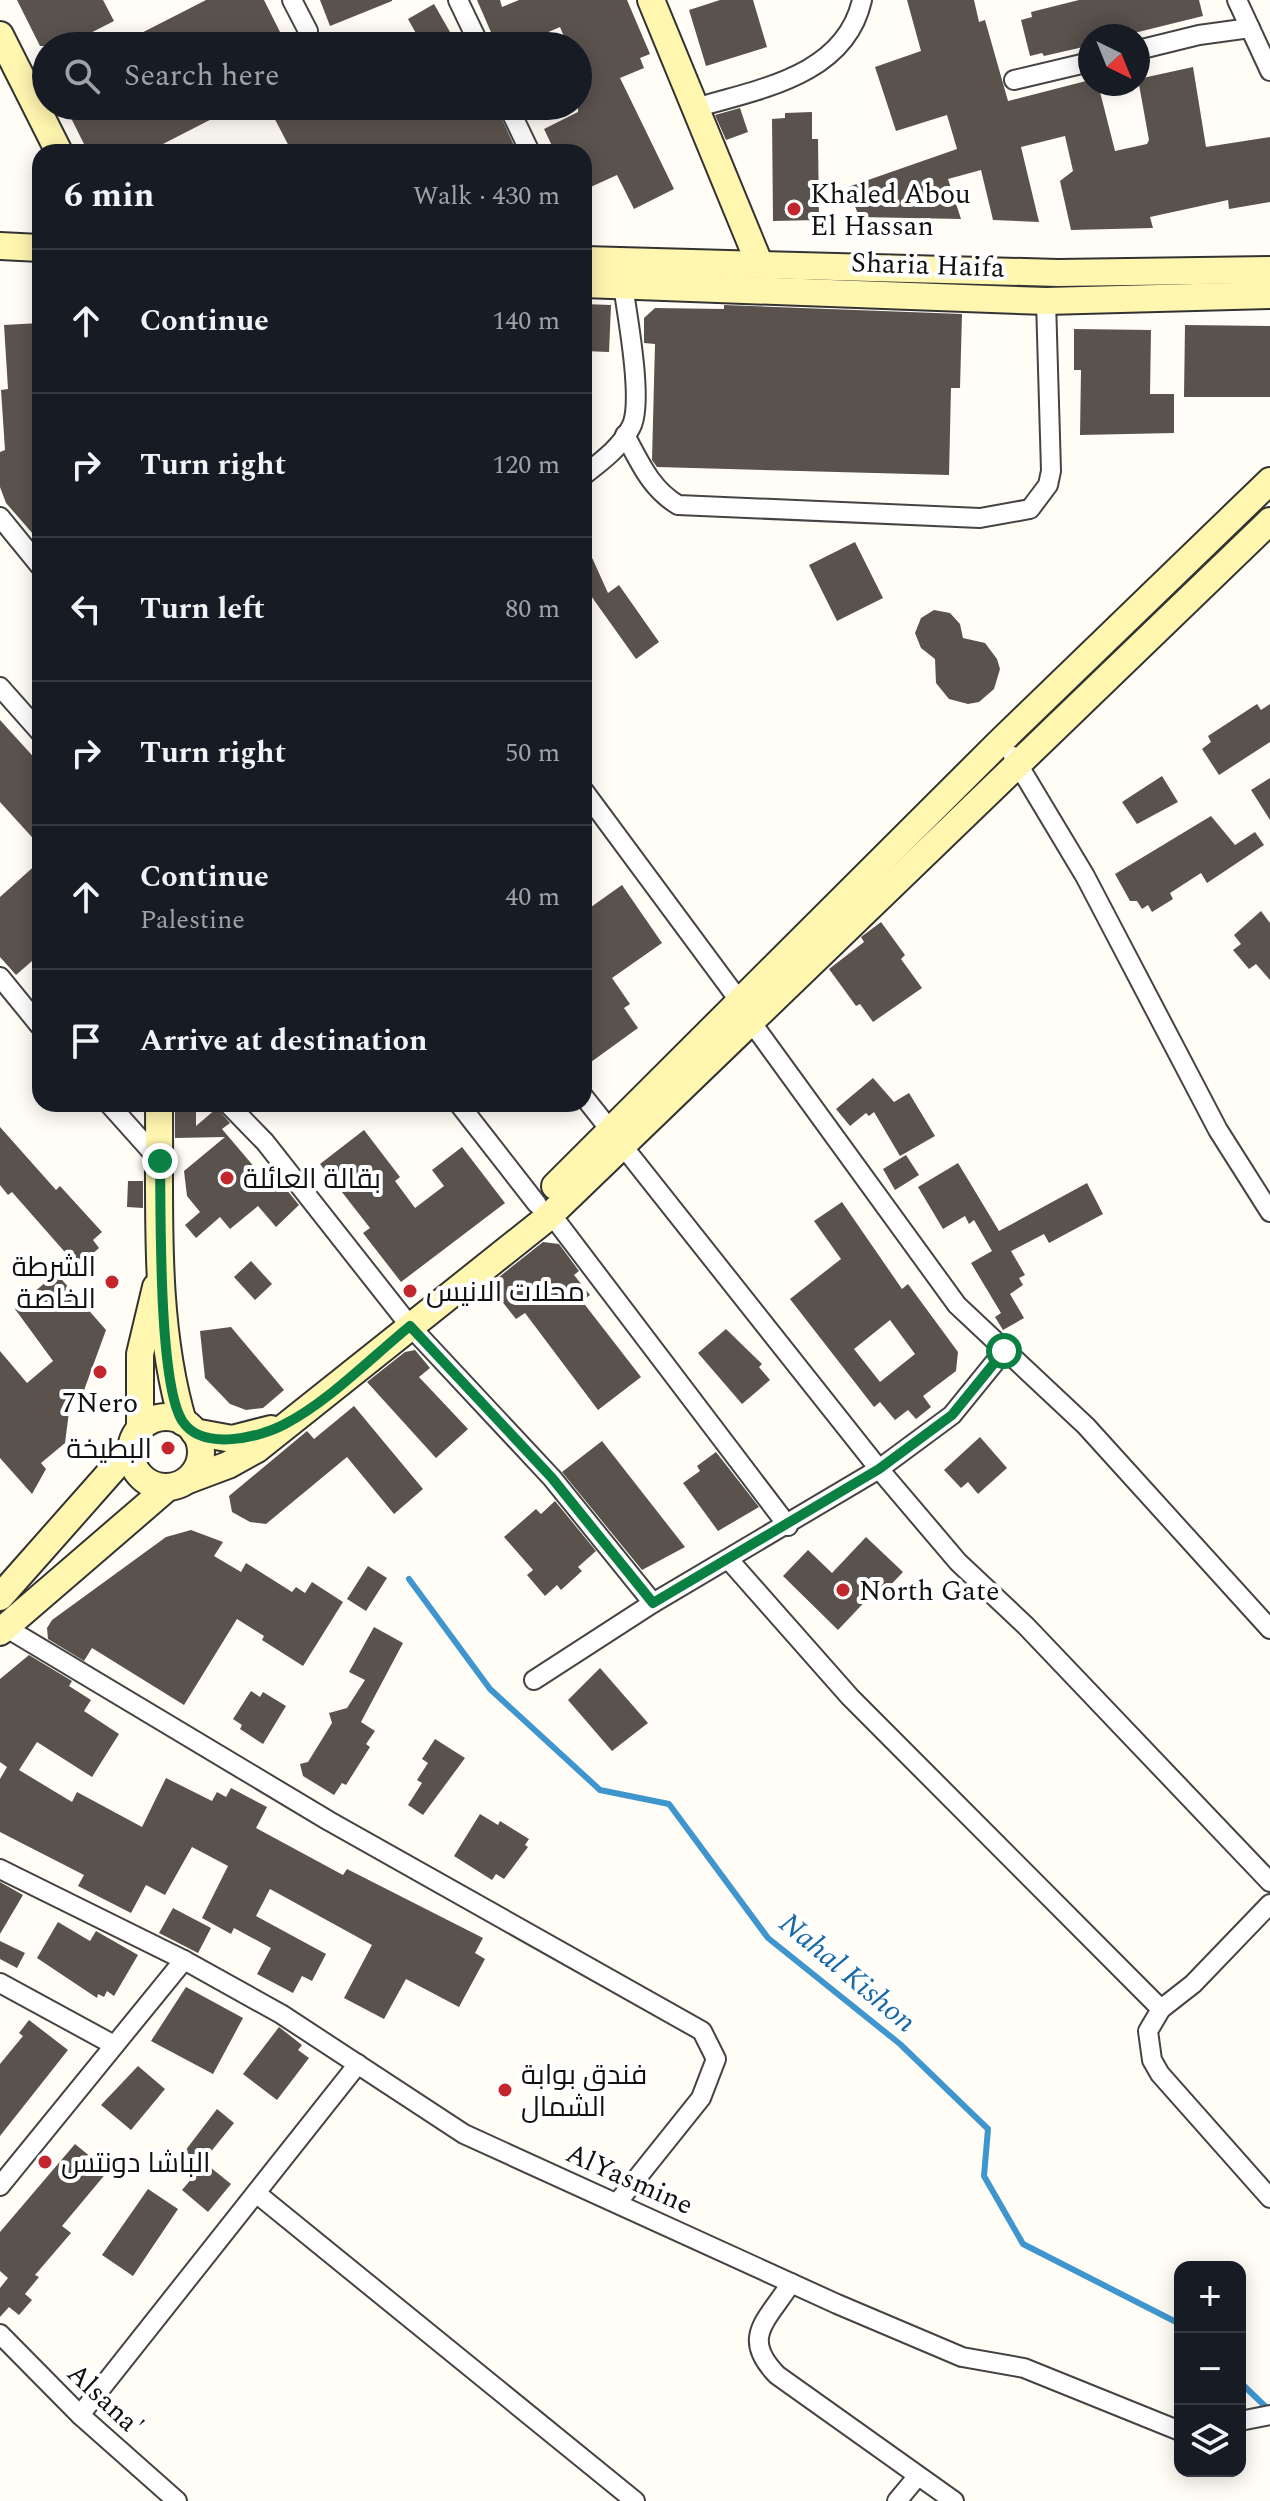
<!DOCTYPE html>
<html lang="en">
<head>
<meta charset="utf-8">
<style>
	:root { --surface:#171b24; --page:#242831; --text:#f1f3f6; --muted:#9ea1a6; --line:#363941 }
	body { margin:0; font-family:Spectral,Cairo,serif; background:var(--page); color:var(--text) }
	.controls { position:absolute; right:24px; bottom:24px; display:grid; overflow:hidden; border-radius:16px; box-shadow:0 4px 20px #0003 }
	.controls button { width:72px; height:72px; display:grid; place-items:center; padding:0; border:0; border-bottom:2px solid var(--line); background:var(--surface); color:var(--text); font:40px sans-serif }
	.compass { position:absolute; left:1078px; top:24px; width:72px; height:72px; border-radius:50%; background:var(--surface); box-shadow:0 4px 20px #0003; rotate:137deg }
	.stop { position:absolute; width:24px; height:24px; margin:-18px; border:6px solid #0b8043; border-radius:50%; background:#fff }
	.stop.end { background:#0b8043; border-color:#fff; box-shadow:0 2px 8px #0008 }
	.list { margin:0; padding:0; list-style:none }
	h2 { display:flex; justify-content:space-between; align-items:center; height:104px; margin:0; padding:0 32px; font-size:34px }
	h2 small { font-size:26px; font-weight:400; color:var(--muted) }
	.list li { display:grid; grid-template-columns:52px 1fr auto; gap:24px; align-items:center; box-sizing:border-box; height:144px; padding:0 32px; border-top:2px solid var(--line) }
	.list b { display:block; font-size:30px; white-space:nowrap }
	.list p { margin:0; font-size:26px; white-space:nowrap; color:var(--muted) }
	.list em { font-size:26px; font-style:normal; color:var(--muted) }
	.icon { flex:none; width:44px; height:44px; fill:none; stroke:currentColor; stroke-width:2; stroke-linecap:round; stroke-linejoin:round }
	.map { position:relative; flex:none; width:1270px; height:2501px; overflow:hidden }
	.search { position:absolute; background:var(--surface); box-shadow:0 4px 20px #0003; left:32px; top:32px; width:560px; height:88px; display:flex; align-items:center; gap:20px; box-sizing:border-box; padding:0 28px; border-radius:44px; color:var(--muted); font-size:30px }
	.panel { position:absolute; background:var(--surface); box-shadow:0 4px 20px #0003; left:32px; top:144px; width:560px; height:968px; border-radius:24px }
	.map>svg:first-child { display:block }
</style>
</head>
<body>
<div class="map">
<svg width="1270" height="2501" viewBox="0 0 1270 2501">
	<rect width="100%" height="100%" fill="#fffdf5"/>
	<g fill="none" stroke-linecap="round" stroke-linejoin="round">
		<!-- stream -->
		<g stroke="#3f96cf" stroke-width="6">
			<polyline points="409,1579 490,1689 600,1790 669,1804 768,1938 900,2044 988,2129 984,2176 1023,2244 1180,2324"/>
			<polyline points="1240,2382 1269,2410"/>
		</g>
	</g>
	<!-- building -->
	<g fill="#5a524d" fill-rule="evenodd">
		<polygon points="17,0 103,0 114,21 65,46 40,46"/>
		<polygon points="206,0 264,0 284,40 271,46 229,46 222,32 194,46 116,46"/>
		<polygon points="320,0 392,0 392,1 330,26"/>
		<polygon points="477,0 500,0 502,7 519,0 627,0 650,54 640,58 644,68 620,78 674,189 634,209 617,175 584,190 584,152 555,152 544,129 578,112 578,46 568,46 560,27 516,46 497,46"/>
		<polygon points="720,0 753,0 767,47 706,66 689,10"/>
		<polygon points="907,0 974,0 979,22 985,20 1008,101 1090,80 1090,84 1098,84 1115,151 1147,144 1149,140 1138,79 1193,67 1206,147 1270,137 1270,202 1229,209 1228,200 1150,217 1153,228 1071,230 1060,181 1073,171 1065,136 1021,147 1039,222 993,220 981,170 948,179 961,219 859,217 848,187 957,149 947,115 896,131 875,67 921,51"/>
		<polygon points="1079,0 1199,0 1203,16 1122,36 1090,36 1090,41 1082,43 1083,47 1044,56 1042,53 1030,56 1021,20 1032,17 1031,12"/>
		<polygon points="434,4 458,46 423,46 408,19"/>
		<polygon points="71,106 237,106 161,145 165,152 88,152 71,118 76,116"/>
		<polygon points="268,106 496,106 517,152 292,152"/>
		<polygon points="740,108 748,132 726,140 715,115"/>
		<polygon points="812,112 812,139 818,139 819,220 773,221 772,119 785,118 785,113"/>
		<polygon points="584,304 611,305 609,352 584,351"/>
		<polygon points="724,305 962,314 960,388 951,388 949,475 657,467 652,460 655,344 644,343 644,318 655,308 724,309"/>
		<polygon points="40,323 40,542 6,503 0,487 0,452 5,450 1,390 8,389 4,325"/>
		<polygon points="1185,325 1270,326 1270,397 1184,397"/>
		<polygon points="1074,329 1151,330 1150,394 1174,394 1174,433 1080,435 1081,370 1074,370"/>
		<polygon points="584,540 608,593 619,585 659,642 636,659 584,586"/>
		<polygon points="855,542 883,598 837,621 809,565"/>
		<polygon points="934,610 950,613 960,624 963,638 985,643 997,659 1000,669 994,689 979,702 968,704 949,699 936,683 935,659 921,648 915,633 921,618"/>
		<polygon points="1257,704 1261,710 1270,704 1270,742 1219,775 1202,749 1211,742 1208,736"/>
		<polygon points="0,720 40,764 40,846 0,802"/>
		<polygon points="1162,776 1178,802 1137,824 1122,802"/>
		<polygon points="1270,778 1270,820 1251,790"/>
		<polygon points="1211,816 1235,845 1255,832 1264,845 1207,883 1201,873 1170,893 1173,899 1152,912 1148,905 1142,909 1137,901 1130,901 1115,874"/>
		<polygon points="40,861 40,954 16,975 0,957 0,897"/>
		<polygon points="622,885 662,943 612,978 630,1004 624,1008 638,1028 591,1062 584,1053 584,912"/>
		<polygon points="1261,911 1270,923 1270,980 1256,964 1249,969 1233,950 1241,944 1234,935"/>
		<polygon points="881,922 905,955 901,959 922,988 873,1022 860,1004 856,1006 829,969 864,942 861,937"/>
		<polygon points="873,1078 894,1102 909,1093 935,1136 900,1156 874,1112 869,1116 866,1113 850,1126 836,1109"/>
		<polygon points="175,1104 196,1104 196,1126 217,1108 230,1123 222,1129 261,1175 269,1168 299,1205 276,1227 258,1206 230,1229 220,1217 196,1238 185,1225 200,1212 187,1196 184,1171 225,1137 175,1138"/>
		<polygon points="0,1127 56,1190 60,1186 102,1232 93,1240 99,1248 78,1267 12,1192 8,1195 0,1185"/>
		<polygon points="364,1130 400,1177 395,1181 415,1208 444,1186 432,1170 462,1147 505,1203 401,1282 363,1233 370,1228 320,1164"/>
		<polygon points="906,1155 919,1175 895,1190 883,1169"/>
		<polygon points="958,1163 999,1231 1087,1183 1103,1214 1049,1243 1044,1234 1011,1251 1025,1275 1019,1278 1023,1285 1010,1294 1024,1318 1003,1330 995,1317 1001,1313 971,1263 992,1251 974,1220 969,1224 965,1216 943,1229 918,1187"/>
		<polygon points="128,1181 143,1181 143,1208 127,1207"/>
		<path d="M842,1202L902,1289L908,1284L958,1352L956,1371L923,1396L931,1407L916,1419L908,1410L895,1420L880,1402L874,1407L790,1299L841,1259L814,1221ZM890,1320L915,1354L880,1382L854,1349Z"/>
		<polygon points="543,1242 559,1244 579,1271 574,1275 590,1295 582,1301 641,1377 598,1410 525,1313 516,1319 489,1285"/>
		<polygon points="251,1261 272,1284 255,1300 234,1277"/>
		<polygon points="56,1273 106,1330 79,1404 71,1396 65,1443 41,1463 46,1469 32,1494 0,1458 0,1351 27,1383 53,1361 15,1309"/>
		<polygon points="231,1327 284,1390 263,1408 246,1410 230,1404 205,1378 200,1331"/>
		<polygon points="726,1329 762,1364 759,1367 770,1380 742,1404 698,1353"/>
		<polygon points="415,1350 430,1368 419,1377 468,1429 436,1458 367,1382 405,1352"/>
		<polygon points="354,1406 423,1489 394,1514 347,1457 266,1524 250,1522 232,1512 229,1496 307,1431 314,1439"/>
		<polygon points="980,1437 1007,1468 978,1494 968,1482 961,1488 944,1470"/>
		<polygon points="602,1441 685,1547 642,1570 562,1472"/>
		<polygon points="716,1452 759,1507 718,1531 683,1483 700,1471 697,1466"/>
		<polygon points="555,1501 596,1551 578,1567 582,1571 561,1590 557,1585 545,1596 527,1575 533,1570 504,1537 536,1509 541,1514"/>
		<polygon points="191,1530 223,1542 214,1556 241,1572 246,1563 292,1592 296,1587 305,1593 312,1582 343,1602 303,1666 262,1640 264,1636 237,1619 184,1705 92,1648 84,1661 48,1639 47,1628 52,1620 166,1537"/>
		<polygon points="866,1537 903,1572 880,1596 875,1591 838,1630 783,1576 808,1550 832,1573"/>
		<polygon points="368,1566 387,1578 366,1611 347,1599"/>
		<polygon points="374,1627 403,1643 361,1722 375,1731 366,1744 370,1747 346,1785 342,1783 334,1795 303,1776 300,1764 308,1762 332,1723 329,1713 347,1708 365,1680 349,1672"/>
		<polygon points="29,1655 72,1681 69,1686 91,1700 84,1711 119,1734 92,1777 37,1742 19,1770 72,1802 77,1792 142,1827 166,1778 212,1801 217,1792 226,1797 231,1788 267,1807 256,1828 343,1875 347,1869 483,1938 475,1953 485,1959 459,2007 406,1979 384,2019 344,1998 372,1945 270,1889 256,1916 326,1954 312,1981 302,1976 293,1993 257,1974 271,1948 234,1928 231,1934 202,1918 228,1866 192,1847 165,1895 146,1885 131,1913 78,1886 84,1875 0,1832 0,1779 7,1767 0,1762 0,1679"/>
		<polygon points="600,1668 648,1723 612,1751 568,1700"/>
		<polygon points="251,1691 260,1697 263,1692 286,1706 263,1744 240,1729 242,1725 233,1719"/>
		<polygon points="435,1739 465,1758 423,1815 408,1805 422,1783 417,1780 428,1763 422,1759"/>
		<polygon points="480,1814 498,1825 500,1821 529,1839 525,1845 528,1847 504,1879 496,1874 492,1880 454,1856"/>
		<polygon points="0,1882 23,1895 0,1934"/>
		<polygon points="173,1908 211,1928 198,1953 159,1933"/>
		<polygon points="58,1922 90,1941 96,1931 138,1955 114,1996 107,1991 104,1997 98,1994 97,1998 37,1958"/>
		<polygon points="0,1941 25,1953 17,1968 0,1959"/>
		<polygon points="186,1987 243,2018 213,2074 151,2041"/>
		<polygon points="29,2020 68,2050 0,2136 0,2064 23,2036 19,2033"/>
		<polygon points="279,2027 302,2045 298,2050 309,2058 277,2100 243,2074"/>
		<polygon points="138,2066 165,2089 131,2130 101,2105"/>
		<polygon points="217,2109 234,2123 201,2164 185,2151"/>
		<polygon points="75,2144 108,2171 62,2226 71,2233 35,2275 39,2277 25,2294 32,2300 19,2315 9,2307 0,2317 0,2288 8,2278 0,2271 0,2232"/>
		<polygon points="205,2163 231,2184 208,2212 182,2190"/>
		<polygon points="148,2189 178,2209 133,2276 102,2255"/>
	</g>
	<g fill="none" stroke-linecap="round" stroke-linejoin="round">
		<!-- street casing -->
		<g stroke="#444" stroke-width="22">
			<g id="street">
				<polyline points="292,0 308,31"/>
				<polyline points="458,0 480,46"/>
				<polyline points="1237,0 1270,71"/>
				<polyline points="1138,50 1199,35 1250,28"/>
				<polyline points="1014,80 1090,62"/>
				<polyline points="508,106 530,152"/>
				<path d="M695,108C759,89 845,76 862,0"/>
				<path d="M625,435C640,463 651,489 678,505L980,518L1030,509L1048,485L1051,471L1046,301"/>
				<path d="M584,475C602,461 621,447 631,427C644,403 627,315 623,285"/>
				<polyline points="0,517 40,566"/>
				<polyline points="0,687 40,732"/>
				<polyline points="1013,756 1085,876 1218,1130 1270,1212"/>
				<polyline points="584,791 741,1003 752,1023 957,1305 1086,1426 1270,1629"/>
				<polyline points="0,977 40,1026"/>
				<polyline points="584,1097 879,1469 958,1562 1026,1626 1270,1882"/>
				<polyline points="109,1104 160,1161"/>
				<polyline points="228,1104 265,1142 410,1326 552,1478 653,1603"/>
				<polyline points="459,1104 537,1204"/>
				<polyline points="551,1214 788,1526"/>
				<polyline points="729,1560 850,1697 1161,2009"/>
				<polyline points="5,1627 329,1821 702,2031 716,2059 701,2098 617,2203"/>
				<polyline points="534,1680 653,1603 879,1469 952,1415 1004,1351"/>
				<polyline points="0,1869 184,1960 281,2014 464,2134 837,2304 962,2357 1024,2368 1180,2431"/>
				<polyline points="1270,1904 1193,1984 1161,2009 1148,2031 1152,2060 1160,2074 1270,2198"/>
				<polyline points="0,1983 114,2045"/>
				<polyline points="0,2186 184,1960"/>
				<polyline points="256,2193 635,2501"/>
				<path d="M791,2283C767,2321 740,2337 777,2375L954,2501"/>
				<polyline points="0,2334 80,2415 177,2501"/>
				<polyline points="80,2415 358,2064"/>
				<polyline points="1240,2421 1270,2415"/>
				<polyline points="897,2501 917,2477"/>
			</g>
		</g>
		<!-- secondary casing -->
		<g stroke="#333" stroke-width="30">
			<g id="secondary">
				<polyline points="651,0 760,265"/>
				<polyline points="0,35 59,152"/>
				<polyline points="0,246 40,248"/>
				<polyline points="584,260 1058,273 1270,270"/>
				<polyline points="584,284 1046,301 1270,295"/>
				<path d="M159,1104C160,1208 153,1321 183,1422"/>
				<polyline points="555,1186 1000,742 1270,481"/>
				<circle cx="166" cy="1452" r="35"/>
				<polyline points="140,1428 140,1354 156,1287"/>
				<polyline points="194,1432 232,1439 271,1429"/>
				<polyline points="188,1480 228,1465 257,1449 547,1218 1270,521"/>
				<polyline points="0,1597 130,1450"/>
				<polyline points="0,1632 167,1488"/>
			</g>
		</g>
		<!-- street -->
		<use href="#street" stroke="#fff" stroke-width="18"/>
		<!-- secondary -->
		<use href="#secondary" stroke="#fff6b0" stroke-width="26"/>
	</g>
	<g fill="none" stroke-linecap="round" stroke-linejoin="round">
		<!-- route -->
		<path stroke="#0b8043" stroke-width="10" d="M160,1161C161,1211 158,1386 183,1422C203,1451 259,1438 285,1424C328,1402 372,1357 410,1326L552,1478L653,1603L879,1469L952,1415L1004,1351"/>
	</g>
	<!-- markers -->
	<g fill="#c4262e" stroke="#fff" stroke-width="3">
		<circle cx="794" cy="209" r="8"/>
		<circle cx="227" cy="1178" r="8"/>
		<circle cx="112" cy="1282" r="8"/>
		<circle cx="410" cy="1291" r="8"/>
		<circle cx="100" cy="1372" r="8"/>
		<circle cx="168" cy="1448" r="8"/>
		<circle cx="843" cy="1590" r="8"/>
		<circle cx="505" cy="2090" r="8"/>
		<circle cx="45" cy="2162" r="8"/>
	</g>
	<g text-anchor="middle" stroke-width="8" stroke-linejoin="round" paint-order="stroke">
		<!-- poi labels -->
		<g font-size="28" fill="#111" stroke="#fff" text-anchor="start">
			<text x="810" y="203">Khaled Abou<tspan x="810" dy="32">El Hassan</tspan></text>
			<text x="243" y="1188">بقالة العائلة</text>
			<text x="96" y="1276" text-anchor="end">الشرطة<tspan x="96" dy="32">الخاصة</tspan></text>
			<text x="426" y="1301">محلات الانيس</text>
			<text x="100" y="1412" text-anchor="middle">7Nero</text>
			<text x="152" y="1458" text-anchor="end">البطيخة</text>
			<text x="859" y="1600">North Gate</text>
			<text x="521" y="2084">فندق بوابة<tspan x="521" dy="32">الشمال</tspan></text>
			<text x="61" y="2172">الباشا دونتس</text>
		</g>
		<!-- street labels -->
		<g font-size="28" fill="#111" stroke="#fff">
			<text transform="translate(928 264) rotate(2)" y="10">Sharia Haifa</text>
			<text transform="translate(630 2178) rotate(24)" y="10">AlYasmine</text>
			<text transform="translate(106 2399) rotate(43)" y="10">Alsana'</text>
		</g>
		<!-- water labels -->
		<g font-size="30" font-style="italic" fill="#1768a6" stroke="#fff">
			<text transform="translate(848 1972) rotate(40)" y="10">Nahal Kishon</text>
		</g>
	</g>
</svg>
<div class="controls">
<button>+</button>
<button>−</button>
<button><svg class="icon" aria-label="layers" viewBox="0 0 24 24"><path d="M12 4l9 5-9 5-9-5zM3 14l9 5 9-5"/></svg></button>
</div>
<svg class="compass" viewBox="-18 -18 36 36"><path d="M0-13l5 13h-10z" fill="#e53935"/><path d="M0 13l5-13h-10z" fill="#9ea1a6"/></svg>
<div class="stop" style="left:1004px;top:1351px"></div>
<div class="stop end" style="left:160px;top:1161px"></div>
<div class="search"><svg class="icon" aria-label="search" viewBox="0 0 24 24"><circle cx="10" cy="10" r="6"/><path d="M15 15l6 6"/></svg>Search here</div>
<section class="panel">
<h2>6 min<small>Walk · 430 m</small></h2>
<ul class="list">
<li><svg class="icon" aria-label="ahead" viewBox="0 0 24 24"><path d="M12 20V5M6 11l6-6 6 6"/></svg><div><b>Continue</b></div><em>140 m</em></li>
<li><svg class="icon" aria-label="right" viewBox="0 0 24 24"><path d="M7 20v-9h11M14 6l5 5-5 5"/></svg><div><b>Turn right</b></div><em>120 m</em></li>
<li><svg class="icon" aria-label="left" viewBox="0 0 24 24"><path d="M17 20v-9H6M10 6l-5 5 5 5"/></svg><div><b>Turn left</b></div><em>80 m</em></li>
<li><svg class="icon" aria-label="right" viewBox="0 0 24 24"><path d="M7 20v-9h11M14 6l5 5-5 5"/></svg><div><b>Turn right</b></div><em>50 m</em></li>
<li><svg class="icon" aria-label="ahead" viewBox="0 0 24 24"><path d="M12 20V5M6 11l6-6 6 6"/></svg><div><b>Continue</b><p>Palestine</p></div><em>40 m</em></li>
<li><svg class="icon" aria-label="arrive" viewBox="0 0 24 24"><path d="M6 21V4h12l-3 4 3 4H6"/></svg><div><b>Arrive at destination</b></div></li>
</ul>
</section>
</div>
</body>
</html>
